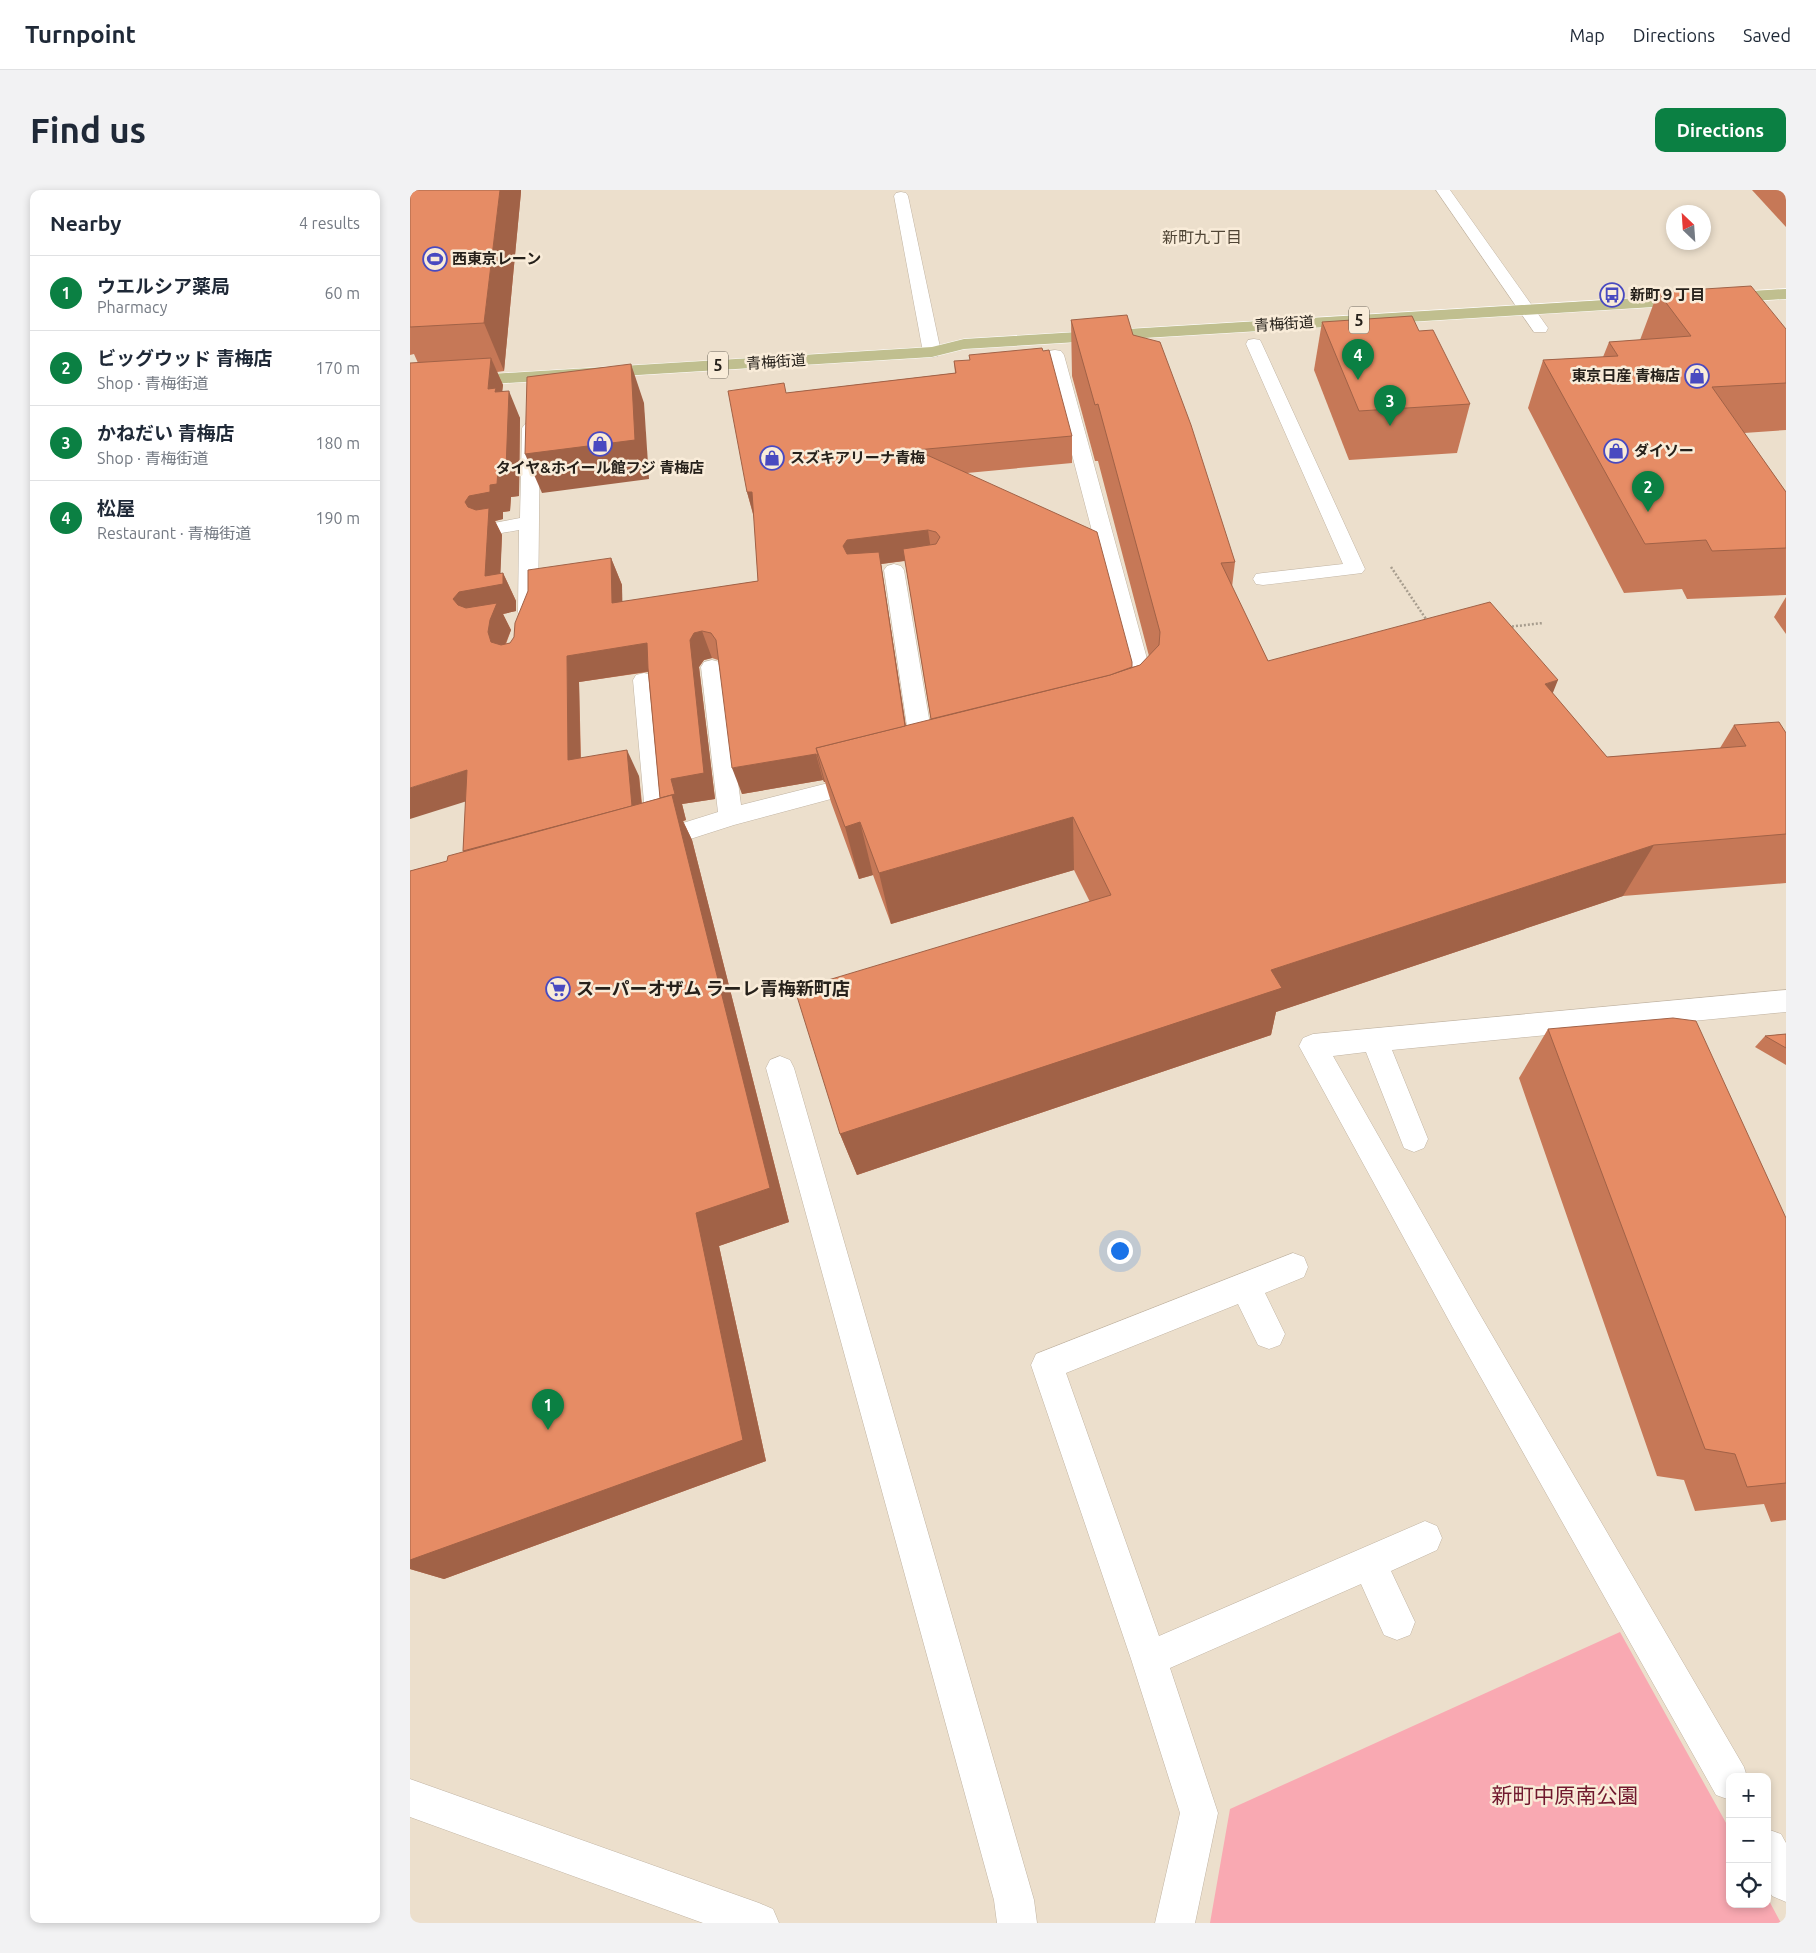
<!DOCTYPE html>
<html lang="en">
<head>
<meta charset="utf-8">
<style>
	:root { --surface:#fff; --page:#f2f2f3; --text:#1f2937; --muted:#747a83; --line:#e0e1e3; --accent:#0b8043 }
	body { margin:0; font-family:Ubuntu,"Noto Sans JP",sans-serif; background:var(--page); color:var(--text) }
	.controls { position:absolute; right:15px; bottom:15px; display:grid; overflow:hidden; border-radius:10px; box-shadow:0 2px 8px #0003 }
	.controls button { width:45px; height:45px; display:grid; place-items:center; padding:0; border:0; border-bottom:1px solid var(--line); background:var(--surface); color:var(--text); font:25px sans-serif }
	.compass { position:absolute; left:1256px; top:15px; width:45px; height:45px; border-radius:50%; background:var(--surface); box-shadow:0 2px 8px #0003; rotate:335deg }
	.you { position:absolute; left:709px; top:1060px; width:18px; height:18px; margin:-12px; border:4px solid #fff; border-radius:50%; background:#1a73e8; box-shadow:0 0 0 8px #1a73e833 }
	.badge { display:grid; place-items:center; width:32px; height:32px; border-radius:50%; background:var(--accent); color:#fff; font-size:16px; font-weight:700 }
	.pin { position:absolute; translate:-50% -41px; filter:drop-shadow(0 1px 2px #0008) }
	.pin::after { content:''; position:absolute; top:26px; width:18px; height:15px; background:inherit; clip-path:polygon(0 0,100% 0,50% 100%) }
	.list { margin:0; padding:0; list-style:none }
	h2 { display:flex; justify-content:space-between; align-items:center; height:65px; margin:0; padding:0 20px; font-size:21px }
	h2 small { font-size:16px; font-weight:400; color:var(--muted) }
	.list li { display:grid; grid-template-columns:32px 1fr auto; gap:15px; align-items:center; box-sizing:border-box; height:75px; padding:0 20px; border-top:1px solid var(--line) }
	.list b { display:block; font-size:19px; white-space:nowrap }
	.list p { margin:0; font-size:16px; white-space:nowrap; color:var(--muted) }
	.list em { font-size:16px; font-style:normal; color:var(--muted) }
	.icon { flex:none; width:28px; height:28px; fill:none; stroke:currentColor; stroke-width:2; stroke-linecap:round; stroke-linejoin:round }
	.map { position:relative; flex:none; width:1376px; height:1733px; overflow:hidden; border-radius:10px }
	header { display:flex; align-items:center; gap:30px; box-sizing:border-box; height:70px; padding:0 25px; background:var(--surface); border-bottom:1px solid var(--line) }
	header strong { font-size:24px }
	nav { display:flex; gap:28px; margin-inline-start:auto; font-size:18px }
	.intro { display:flex; align-items:center; justify-content:space-between; box-sizing:border-box; height:120px; padding:0 30px }
	h1 { margin:0; font-size:35px }
	.button { padding:12px 22px; border-radius:10px; background:var(--accent); color:#fff; font-size:18px; font-weight:700 }
	main { display:flex; gap:30px; padding:0 30px }
	aside { flex:1; background:var(--surface); border-radius:10px; box-shadow:0 2px 8px #0003 }
	.map>svg:first-child { display:block }
</style>
</head>
<body>
<header>
<strong>Turnpoint</strong>
<nav><a>Map</a><a>Directions</a><a>Saved</a></nav>
</header>
<div class="intro"><h1>Find us</h1><a class="button">Directions</a></div>
<main>
<aside>
<h2>Nearby<small>4 results</small></h2>
<ul class="list">
<li><span class="badge">1</span><div><b>ウエルシア薬局</b><p>Pharmacy</p></div><em>60 m</em></li>
<li><span class="badge">2</span><div><b>ビッグウッド 青梅店</b><p>Shop · 青梅街道</p></div><em>170 m</em></li>
<li><span class="badge">3</span><div><b>かねだい 青梅店</b><p>Shop · 青梅街道</p></div><em>180 m</em></li>
<li><span class="badge">4</span><div><b>松屋</b><p>Restaurant · 青梅街道</p></div><em>190 m</em></li>
</ul>
</aside>
<div class="map">
<svg width="1376" height="1733" viewBox="0 0 1376 1733">
	<rect width="100%" height="100%" fill="#ecdfcc"/>
	<!-- green -->
	<polygon fill="#f9a9b2" points="1210,1442 1320,1640 1320,1714 1357,1714 1357,1707 1371,1733 800,1733 820,1619"/>
	<g fill="none" stroke-linecap="round" stroke-linejoin="round">
		<!-- minor casing -->
		<g stroke="#c1b4a3" stroke-width="1">
			<g id="minor">
				<polygon points="1026,0 1040,0 1138,138 1136,142 1124,142"/>
				<polygon points="491,2 496,3 498,6 531,162 528,166 522,167 516,166 513,162 484,6 486,3"/>
				<polygon points="844,149 850,150 852,154 955,379 952,383 853,395 846,394 843,389 846,384 853,383 933,374 836,154 838,150"/>
				<path d="M645,160L651,161L654,165L745,498C745,513 739,521 723,516L720,511L723,506V498L636,165L639,161Z"/>
				<polygon points="121,233 127,234 130,238 128,422 125,427 118,429 111,427 108,422 109,340 80,345 73,343 70,339 73,335 110,328 112,238 115,234"/>
				<polygon points="484,374 491,376 494,380 526,570 522,576 514,578 506,576 502,570 474,380 477,376"/>
				<polygon points="302,470 310,472 313,477 331,615 454,584 462,586 466,592 462,598 324,635 243,661 234,658 231,652 237,645 223,490 226,485 234,483 242,485 245,490 260,637 308,622 291,477 294,472"/>
				<polygon points="1376,800 1376,822 982,860 1018,949 1014,958 1004,962 994,958 956,862 923,866 1065,1116 1334,1577 1337,1587 1320,1587 1320,1610 1306,1605 1043,1138 889,856 893,848 903,844"/>
				<polygon points="370,866 380,870 384,878 624,1710 627,1733 587,1733 584,1710 356,878 360,870"/>
				<polygon points="883,1063 894,1067 898,1077 894,1087 855,1103 875,1144 870,1155 859,1159 848,1155 828,1114 656,1183 749,1446 1015,1331 1027,1336 1032,1348 1027,1360 981,1381 1005,1432 1000,1445 987,1450 974,1445 951,1394 760,1478 808,1623 785,1733 745,1733 770,1623 721,1469 621,1175 626,1164"/>
				<polygon points="0,1589 349,1713 363,1719 369,1733 293,1733 0,1627"/>
				<polygon points="1357,1639 1371,1644 1376,1653 1376,1712 1362,1706 1357,1697"/>
			</g>
		</g>
		<!-- major casing -->
		<g stroke="#fff" stroke-width="1">
			<polygon id="major" points="1376,99 1376,109 554,159 522,167 0,199 0,189 522,157 554,149"/>
		</g>
		<!-- path -->
		<g stroke="#a79d8e" stroke-width="2.5" stroke-dasharray="2 2" stroke-linecap="butt">
			<polyline points="981,377 1018,432"/>
			<polyline points="1098,437 1133,433"/>
		</g>
		<!-- minor -->
		<use href="#minor" fill="#fff" fill-rule="evenodd"/>
		<!-- major -->
		<use href="#major" fill="#c0bf8f" fill-rule="evenodd"/>
	</g>
	<!-- wall -->
	<g fill="#c67857" fill-rule="evenodd">
		<path d="M0,0L111,2L94,181L87,182L93,195L92,202L110,228L109,306L101,307L100,321L93,322V329L85,331L92,345L90,384L93,383L106,411V421L93,424L101,440L96,454L100,453L201,368L212,395V412L348,391L344,328L337,302L376,203L545,183L544,171L662,246V273L557,283L722,477L730,475L739,466L688,271H685L662,186L661,130L723,145L825,372L822,397L858,471L1143,504L1197,567L1310,558L1324,535L1376,543V693L1213,706L866,822L861,845L447,985L430,944L680,712L664,680L481,734L463,685L449,689L421,612L415,592H414L413,590L332,604L308,470L302,468L294,470L289,477L305,609L272,614L276,630L273,631L282,650L379,1032L309,1056L356,1271L34,1389L0,1379V681L37,671L53,662L56,612L8,173L4,164L0,165ZM495,371L521,530L496,536L471,374ZM238,482L250,608L232,613L229,586L171,568L169,492Z"/>
		<polygon points="1342,0 1376,0 1376,37"/>
		<polygon points="1248,102 1376,139 1376,240 1334,243 1376,302 1376,405 1277,409 1272,399 1214,403 1118,218 1133,170 1193,167 1199,152 1230,150"/>
		<polygon points="912,132 1009,141 1060,214 1047,263 939,270 904,180"/>
		<polygon points="1376,407 1376,444 1364,427"/>
		<polygon points="1138,839 1376,1028 1376,1330 1361,1332 1354,1314 1285,1321 1274,1290 1247,1286 1109,888"/>
		<polygon points="1376,844 1376,875 1345,857 1355,846"/>
	</g>
	<!-- shaded-wall -->
	<g fill="#a16247">
		<polygon points="90,0 111,0 111,2 94,181 74,133"/>
		<polygon points="81,168 93,195 91,211 78,199"/>
		<polygon points="221,174 234,213 239,289 132,303 115,264"/>
		<polygon points="99,201 110,228 109,306 101,307 100,321 93,322 93,329 85,331 92,345 90,395 93,383 106,411 106,421 93,424 101,440 94,457 93,469 58,436 43,409 49,402 75,386 68,339 55,312 59,306 80,295 88,280"/>
		<polygon points="337,302 342,302 345,330"/>
		<polygon points="518,340 522,367 471,374 501,571 418,591 443,377 433,356 437,350"/>
		<polygon points="201,368 212,395 213,440 202,413"/>
		<polygon points="292,441 302,468 294,470 289,477 305,609 272,614 276,630 273,631 282,650 379,1032 309,1056 356,1271 34,1389 0,1379 0,1370 286,1023 262,635 261,589 280,450 284,443"/>
		<polygon points="237,453 248,480 169,492 171,596 158,570 157,466"/>
		<polygon points="1148,490 1126,545 1135,494"/>
		<polygon points="217,560 229,586 234,643 53,661"/>
		<polygon points="406,564 413,590 332,604 322,578"/>
		<polygon points="407,566 408,566 415,592 414,592"/>
		<polygon points="57,580 73,606 0,629 0,598"/>
		<polygon points="663,627 664,680 481,734 469,683"/>
		<polygon points="450,632 463,685 449,689 435,637"/>
		<polygon points="1244,655 1213,706 866,822 861,845 447,985 430,944 861,780"/>
	</g>
	<!-- building -->
	<g fill="#e68c65" stroke="#a16247">
		<polygon points="0,0 90,0 74,133 0,137"/>
		<polygon points="1341,96 1376,139 1376,193 1302,197 1376,302 1376,358 1302,361 1296,350 1235,354 1133,170 1208,166 1199,152 1281,146 1248,102"/>
		<polygon points="717,125 723,145 750,152 781,235 825,372 811,373 858,471 1080,412 1148,490 1135,494 1197,567 1336,556 1324,535 1369,532 1376,543 1376,644 1244,655 861,780 872,798 430,944 385,800 701,705 663,627 469,683 450,632 435,637 406,558 700,485 730,475 749,455 750,442 688,214 685,215 661,130"/>
		<polygon points="1002,126 1009,141 1023,140 1060,214 949,221 912,132"/>
		<polygon points="632,158 633,161 639,160 662,246 506,260 687,342 722,472 722,477 700,485 521,529 493,359 526,354 530,347 526,342 518,340 437,350 433,356 437,364 469,362 495,536 406,558 408,566 407,566 406,564 322,578 306,450 301,443 292,441 284,443 280,450 294,583 261,589 265,604 250,608 238,478 237,453 157,466 158,570 217,560 222,616 53,661 57,580 0,598 0,173 81,168 78,199 86,198 85,202 99,201 96,279 88,280 87,294 80,295 80,302 59,306 55,312 58,317 66,320 79,318 75,386 93,383 93,394 49,402 43,409 48,415 56,418 87,413 80,430 78,442 81,452 91,455 100,453 104,447 105,433 118,401 118,380 201,368 202,413 348,391 342,302 337,302 318,201 374,193 376,203 546,183 544,171 560,170 559,165"/>
		<polygon points="221,174 225,250 115,264 117,187"/>
		<polygon points="262,605 360,998 286,1023 333,1250 0,1370 0,681 37,671 38,666"/>
		<polygon points="1263,828 1286,831 1376,1028 1376,1293 1337,1297 1325,1264 1295,1259 1138,839"/>
		<polygon points="1376,844 1376,858 1355,846"/>
	</g>
	<!-- icons -->
	<defs>
		<g id="stadium-ring" transform="scale(1.25)"><circle r="9.5" fill="#f9ecd9" stroke="#494ac0" stroke-width="1.5"/><path d="M0-5a6.5 5 0 1 0 0 10a6.5 5 0 1 0 0-10ZM-3.5-1.8h7v3.6h-7Z" fill="#494ac0"/></g>
		<g id="bus-ring" transform="scale(1.25)"><circle r="9.5" fill="#f9ecd9" stroke="#494ac0" stroke-width="1.5"/><path d="M-5-6H5V4H4V6H2V4H-2V6H-4V4H-5ZM-3.5-4V0h7V-4ZM-3.5 1.2v1.5H-2V1.2ZM2 1.2v1.5H3.5V1.2Z" fill="#494ac0"/></g>
		<g id="shop-ring" transform="scale(1.25)"><circle r="9.5" fill="#f9ecd9" stroke="#494ac0" stroke-width="1.5"/><path d="M-5-2.5h2.3a2.7 3.5 0 0 1 5.4 0H5L5.5 6h-11ZM-1.5-2.5h3a1.5 2.3 0 0 0-3 0Z" fill="#494ac0"/></g>
		<g id="supermarket-ring" transform="scale(1.25)"><circle r="9.5" fill="#f9ecd9" stroke="#494ac0" stroke-width="1.5"/><path d="M-6-5.5h2.5l.6 2H6L4.5 2H-2.5L-4.4-4H-6ZM-1.5 3.2a1.3 1.3 0 1 0 .1 0ZM3 3.2a1.3 1.3 0 1 0 .1 0Z" fill="#494ac0"/></g>
	</defs>
	<g fill-rule="evenodd">
		<use href="#stadium-ring" x="25" y="69"/>
		<use href="#bus-ring" x="1202" y="105"/>
		<use href="#shop-ring" x="1287" y="186"/>
		<use href="#shop-ring" x="190" y="254"/>
		<use href="#shop-ring" x="1206" y="261"/>
		<use href="#shop-ring" x="362" y="268"/>
		<use href="#supermarket-ring" x="148" y="799"/>
	</g>
	<g text-anchor="middle" stroke-width="5" stroke-linejoin="round" paint-order="stroke">
		<!-- far-poi labels -->
		<g font-size="15" font-weight="bold" fill="#26211b" stroke="#f9ecd9" text-anchor="start">
			<text x="42" y="74">西東京レーン</text>
			<text x="1220" y="110">新町９丁目</text>
			<text x="1270" y="191" text-anchor="end">東京日産 青梅店</text>
			<text x="1224" y="266">ダイソー</text>
			<text x="380" y="273">スズキアリーナ青梅</text>
			<text x="190" y="283" text-anchor="middle">タイヤ&amp;ホイール館フジ 青梅店</text>
		</g>
		<!-- far-street labels -->
		<g font-size="15" fill="#26211b" stroke="#f9ecd9">
			<text transform="translate(874 134) rotate(-4)" y="5">青梅街道</text>
			<text transform="translate(366 172) rotate(-4)" y="5">青梅街道</text>
		</g>
		<!-- far-neighbourhood labels -->
		<g font-size="16" fill="#514636" stroke="#f9ecd9">
			<text x="792" y="53">新町九丁目</text>
		</g>
		<!-- shield labels -->
		<g fill="#f9ecd9" stroke="#655e54" stroke-width="1">
			<rect x="939" y="116.5" width="20" height="27" rx="4"/>
			<rect x="298" y="161.5" width="20" height="27" rx="4"/>
		</g>
		<g font-size="16" font-weight="bold" fill="#26211b">
			<text x="949" y="136">5</text>
			<text x="308" y="181">5</text>
		</g>
		<!-- poi labels -->
		<g font-size="18" font-weight="bold" fill="#26211b" stroke="#f9ecd9" text-anchor="start">
			<text x="166" y="805">スーパーオザム ラーレ青梅新町店</text>
		</g>
		<!-- near-park labels -->
		<g font-size="21" fill="#71192e" stroke="#f9ecd9">
			<text x="1155" y="1613">新町中原南公園</text>
		</g>
	</g>
</svg>
<div class="controls">
<button>+</button>
<button>−</button>
<button><svg class="icon" aria-label="locate" viewBox="0 0 24 24"><circle cx="12" cy="12" r="6"/><path d="M12 2v4M12 18v4M2 12h4M18 12h4"/></svg></button>
</div>
<svg class="compass" viewBox="-18 -18 36 36"><path d="M0-13l5 13h-10z" fill="#e53935"/><path d="M0 13l5-13h-10z" fill="#747a83"/></svg>
<div class="you"></div>
<div class="pin badge" style="left:138px;top:1240px">1</div>
<div class="pin badge" style="left:1238px;top:322px">2</div>
<div class="pin badge" style="left:980px;top:236px">3</div>
<div class="pin badge" style="left:948px;top:190px">4</div>
</div>
</main>
</body>
</html>
